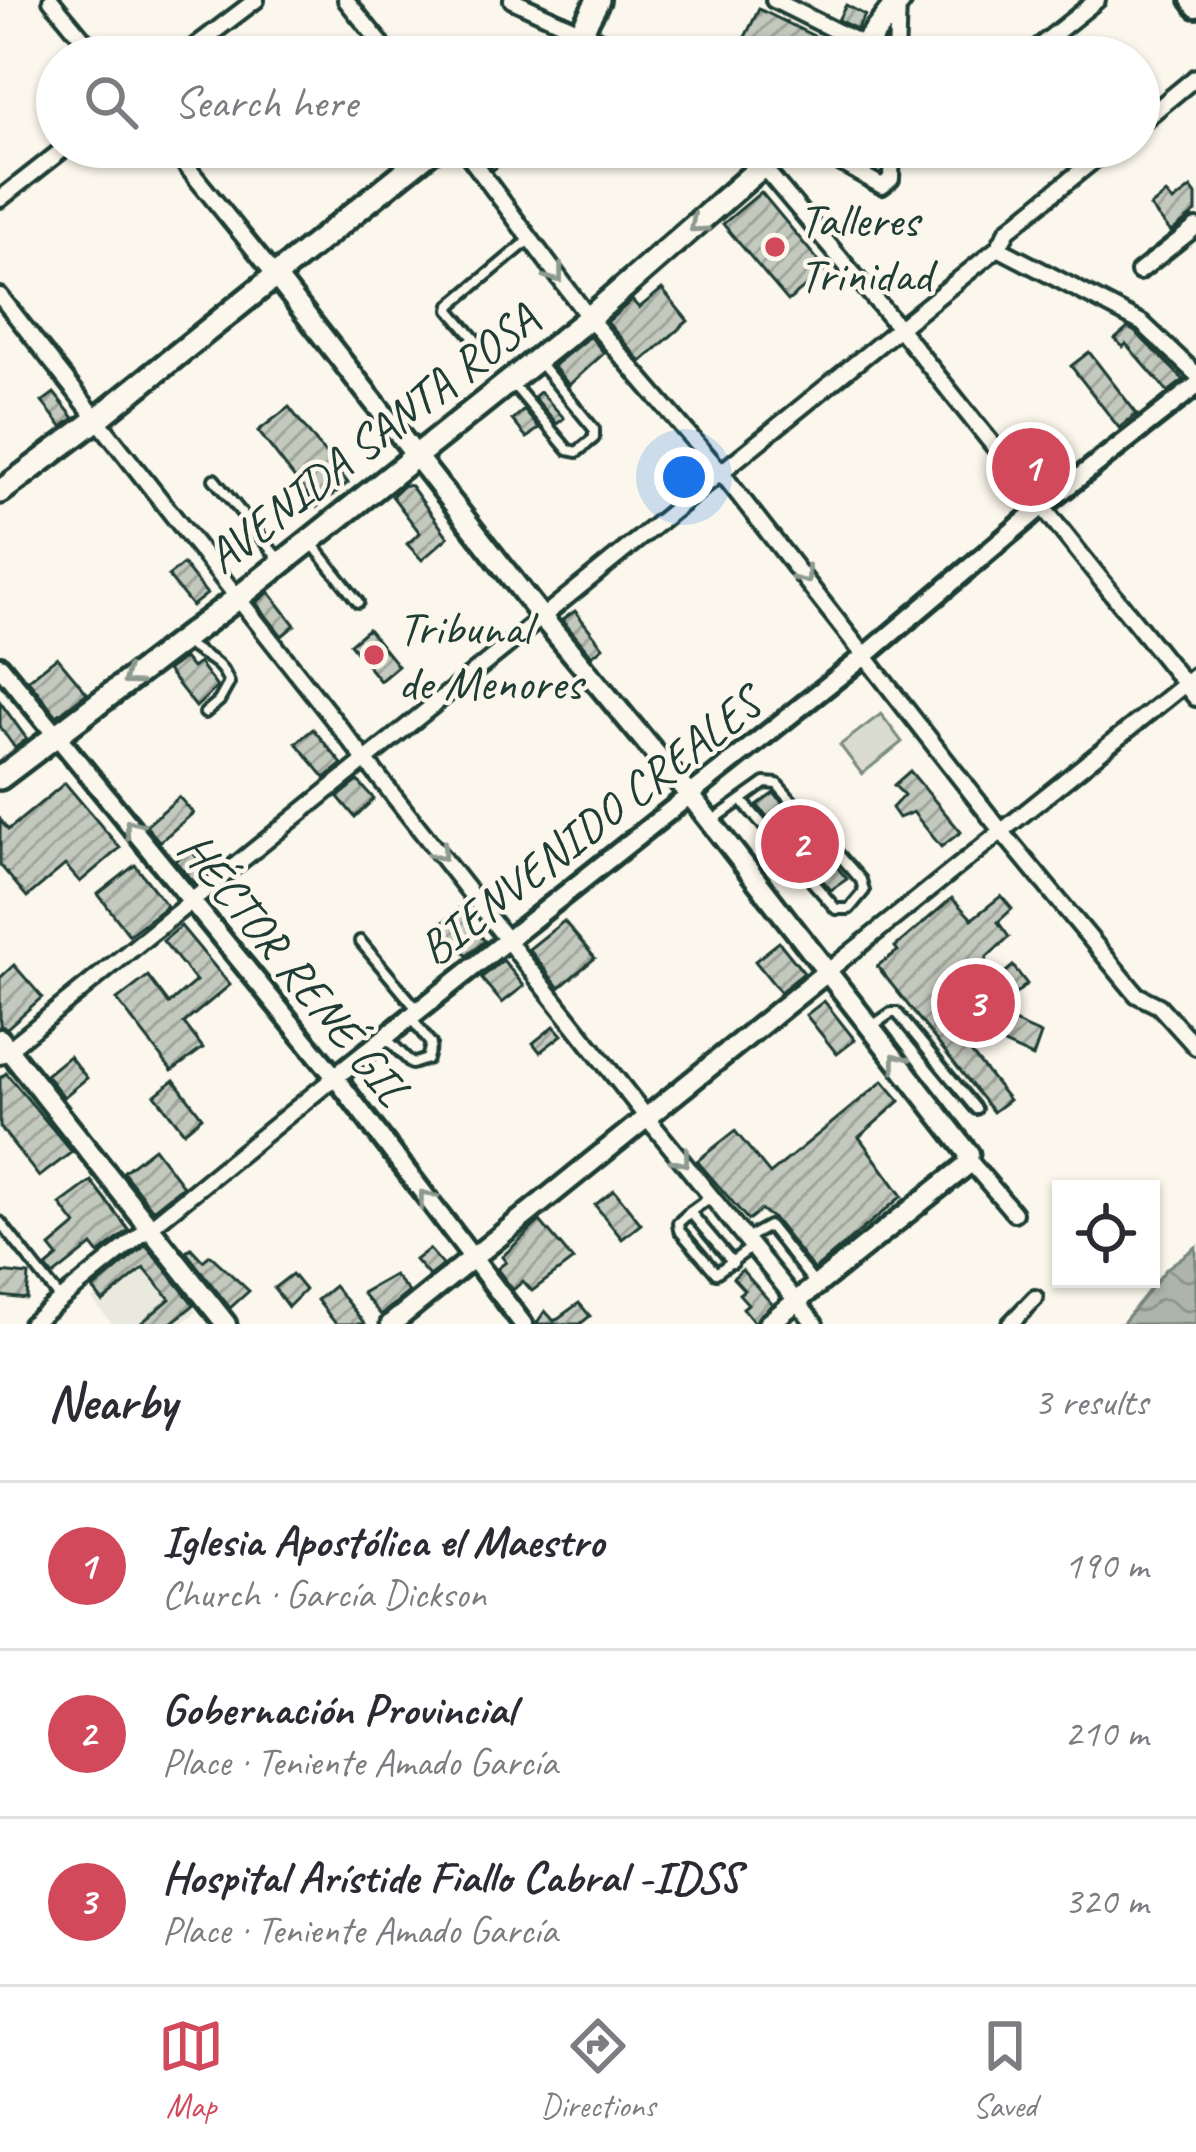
<!DOCTYPE html>
<html lang="en">
<head>
<meta charset="utf-8">
<style>
	:root { --surface:#fff; --page:#f2f2f3; --text:#2b2b33; --muted:#7c7c81; --line:#e1e1e2; --accent:#d1495b }
	body { margin:0; font-family:Caveat,sans-serif; background:var(--page); color:var(--text) }
	.controls { position:absolute; right:36px; bottom:36px; display:grid; overflow:hidden; border-radius:0px; box-shadow:0 3px 9px #0004 }
	.controls button { width:108px; height:108px; display:grid; place-items:center; padding:0; border:0; border-bottom:3px solid var(--line); background:var(--surface); color:var(--text); font:60px sans-serif }
	.you { position:absolute; left:684px; top:477px; width:42px; height:42px; margin:-30px; border:9px solid #fff; border-radius:50%; background:#1a73e8; box-shadow:0 0 0 18px #1a73e833 }
	.badge { display:grid; place-items:center; width:78px; height:78px; border-radius:50%; background:var(--accent); color:#fff; font-size:39px; font-weight:700 }
	.pin { position:absolute; translate:-50% -50%; border:6px solid #fff; box-shadow:0 3px 12px #0006 }
	.list { margin:0; padding:0; list-style:none }
	h2 { display:flex; justify-content:space-between; align-items:center; height:156px; margin:0; padding:0 48px; font-size:51px }
	h2 small { font-size:39px; font-weight:400; color:var(--muted) }
	.list li { display:grid; grid-template-columns:78px 1fr auto; gap:36px; align-items:center; box-sizing:border-box; height:168px; padding:0 48px; border-top:3px solid var(--line) }
	.list b { display:block; font-size:45px; white-space:nowrap }
	.list p { margin:0; font-size:39px; white-space:nowrap; color:var(--muted) }
	.list em { font-size:39px; font-style:normal; color:var(--muted) }
	.icon { flex:none; width:66px; height:66px; fill:none; stroke:currentColor; stroke-width:2; stroke-linecap:round; stroke-linejoin:round }
	.map { position:relative; flex:none; width:1196px; height:1324px; overflow:hidden }
	.search { position:absolute; background:var(--surface); box-shadow:0 3px 9px #0004; left:36px; right:36px; top:36px; height:132px; display:flex; align-items:center; gap:30px; box-sizing:border-box; padding:0 42px; border-radius:66px; color:var(--muted); font-size:45px }
	.sheet { height:660px; background:var(--surface) }
	nav { display:flex; justify-content:space-around; align-items:center; box-sizing:border-box; height:168px; border-top:3px solid var(--line); background:var(--surface); font-size:33px; color:var(--muted) }
	nav a { display:grid; justify-items:center; gap:6px }
	nav .on { color:var(--accent) }
	.map>svg:first-child { display:block }
</style>
</head>
<body>
<div class="map">
<svg width="1196" height="1324" viewBox="0 0 1196 1324">
	<defs>
		<pattern id="water-waves" width="16" height="10" patternUnits="userSpaceOnUse" patternTransform="scale(3)"><rect width="16" height="10" fill="#adb4aa"/><path d="M0 5q4-4 8 0t8 0" fill="none" stroke="#8c948b"/></pattern>
		<pattern id="building-hatch" width="6" height="6" patternUnits="userSpaceOnUse" patternTransform="scale(3)"><rect width="6" height="6" fill="#c4c9be"/><path d="M-1 1l2-2M0 6l6-6M5 7l2-2" fill="none" stroke="#9fa49b"/></pattern>
	</defs>
	<rect width="100%" height="100%" fill="#fbf7ec"/>
	<filter id="ink" filterUnits="userSpaceOnUse"><feTurbulence type="fractalNoise" baseFrequency=".00833" numOctaves="2"/><feDisplacementMap in="SourceGraphic" scale="24" xChannelSelector="R" yChannelSelector="G"/><feConvolveMatrix kernelMatrix="1 2 1 2 8 2 1 2 1" color-interpolation-filters="sRGB"/></filter>
	<g filter="url(#ink)">
		<!-- built -->
		<polygon fill="#eae9de" points="148,1252 196,1312 181,1324 112,1324 92,1299"/>
		<!-- grass -->
		<polygon fill="#dbdcd1" stroke="#7d8c82" stroke-width="3" points="881,714 902,742 862,774 840,745"/>
		<!-- water -->
		<polygon fill="url(#water-waves)" stroke="#74847b" stroke-width="3" points="1196,1247 1196,1324 1122,1324 1167,1268"/>
		<!-- building -->
		<g fill="url(#building-hatch)" stroke="#1f3d34" stroke-width="3">
			<polygon points="846,5 865,15 857,29 838,20"/>
			<polygon points="759,9 826,42 819,57 735,57"/>
			<polygon points="476,147 521,147 493,170"/>
			<polygon points="1191,188 1196,195 1196,212 1171,232 1150,207 1166,194 1173,202"/>
			<polygon points="761,192 826,270 788,301 723,224"/>
			<polygon points="662,289 688,321 641,362 607,322 632,300 639,308"/>
			<polygon points="1128,328 1135,332 1184,380 1168,392 1126,344 1123,347 1115,339"/>
			<polygon points="590,336 604,353 569,385 553,366"/>
			<polygon points="1089,352 1137,414 1119,428 1071,366"/>
			<polygon points="540,392 564,418 557,424 534,397"/>
			<polygon points="54,393 74,418 62,427 42,402"/>
			<polygon points="289,407 348,483 317,507 258,431"/>
			<polygon points="524,410 539,428 527,438 512,420"/>
			<polygon points="404,485 411,486 448,537 422,560 407,544 420,533 392,496"/>
			<polygon points="183,564 207,594 192,606 168,576"/>
			<polygon points="269,592 295,625 282,636 256,603"/>
			<polygon points="575,611 603,647 592,656 562,620"/>
			<polygon points="368,629 398,666 380,681 350,644"/>
			<polygon points="57,657 87,693 57,716 28,680"/>
			<polygon points="184,658 192,668 199,663 217,687 196,707 167,670"/>
			<polygon points="0,702 27,739 15,748 0,727"/>
			<polygon points="313,729 342,764 325,778 296,743"/>
			<polygon points="910,771 961,832 941,847 913,812 899,818 892,808 904,795 894,785"/>
			<polygon points="358,781 374,799 355,817 338,797"/>
			<polygon points="65,783 120,848 80,882 65,865 27,897 0,865 0,819 8,830"/>
			<polygon points="774,793 847,879 831,890 757,805"/>
			<polygon points="179,797 193,813 160,842 146,826"/>
			<polygon points="190,849 208,871 194,883 175,861"/>
			<polygon points="135,865 167,906 129,935 98,894"/>
			<polygon points="1001,896 1012,909 998,922 1009,937 987,957 979,994 1013,966 1027,984 994,1013 1041,1034 1033,1057 973,1030 961,1040 1009,1100 993,1112 877,966 898,951 895,947 952,898 972,919"/>
			<polygon points="458,909 485,941 467,956 440,925"/>
			<polygon points="564,921 595,958 559,988 529,949"/>
			<polygon points="181,926 230,985 184,1023 203,1048 172,1071 117,1000 148,976 169,1004 196,981 163,941"/>
			<polygon points="779,942 804,973 780,992 755,961"/>
			<polygon points="503,960 524,986 502,1003 481,978"/>
			<polygon points="14,965 42,997 7,1028 0,1026 0,978"/>
			<polygon points="824,1001 855,1040 837,1054 806,1015"/>
			<polygon points="554,1026 562,1035 540,1052 533,1043"/>
			<polygon points="69,1056 87,1078 64,1097 46,1075"/>
			<polygon points="6,1073 72,1152 39,1177 0,1127 0,1078"/>
			<polygon points="174,1080 202,1117 184,1132 155,1095"/>
			<polygon points="883,1081 900,1101 859,1137 902,1196 814,1270 775,1220 761,1210 748,1220 697,1161 735,1131 770,1174"/>
			<polygon points="154,1148 183,1186 153,1210 123,1172"/>
			<polygon points="91,1181 129,1230 99,1254 92,1245 53,1276 46,1267 58,1257 50,1247 76,1225 60,1204"/>
			<polygon points="614,1190 641,1224 622,1239 595,1205"/>
			<polygon points="540,1221 573,1260 532,1291 523,1281 513,1290 497,1269 506,1262 502,1257"/>
			<polygon points="146,1245 194,1305 170,1324 140,1324 170,1299 144,1268 103,1302 93,1289"/>
			<polygon points="191,1248 203,1261 210,1255 249,1291 230,1308 186,1252"/>
			<polygon points="429,1249 443,1265 429,1276 415,1260"/>
			<polygon points="742,1270 772,1304 755,1323 743,1308 748,1304 739,1294 744,1290 733,1278"/>
			<polygon points="0,1272 29,1275 27,1299 0,1296"/>
			<polygon points="292,1274 305,1290 288,1307 274,1288"/>
			<polygon points="394,1275 409,1292 381,1315 362,1293"/>
			<polygon points="334,1286 352,1308 365,1324 336,1324 317,1300"/>
			<polygon points="579,1303 590,1316 580,1324 536,1324 545,1311 554,1321"/>
		</g>
		<g fill="none" stroke-linecap="round" stroke-linejoin="round">
			<!-- service casing -->
			<g stroke="#1f3d34" stroke-width="16">
				<g id="service">
					<polyline points="478,343 450,310 451,305 529,240"/>
					<polyline points="511,382 568,450 577,452 594,438 594,429 537,360"/>
					<polyline points="214,479 281,562"/>
					<polyline points="310,541 358,602"/>
					<path d="M183,640C201,658 220,657 229,683L219,701L205,713"/>
					<polyline points="712,821 765,783 777,784 861,880 864,891 849,909 836,909 742,801"/>
					<polyline points="360,941 417,1009"/>
					<polyline points="872,1026 891,1013 897,1013 976,1109"/>
					<polyline points="385,1037 412,1064 427,1059 431,1044 411,1018"/>
					<polyline points="690,1212 712,1196"/>
					<polyline points="0,1222 60,1298"/>
					<polyline points="747,1238 769,1226 815,1284"/>
					<polyline points="733,1263 690,1212 678,1223 679,1230 716,1273 752,1247"/>
				</g>
			</g>
			<!-- minor casing -->
			<g stroke="#1f3d34" stroke-width="22">
				<g id="minor">
					<polyline points="51,0 98,57"/>
					<polyline points="346,0 392,57"/>
					<polyline points="512,0 636,57"/>
					<polyline points="774,0 864,45"/>
					<polyline points="181,57 256,0"/>
					<polyline points="896,57 898,3"/>
					<polyline points="1026,57 1097,0"/>
					<polyline points="1139,124 1196,77"/>
					<polyline points="171,147 274,274"/>
					<polyline points="462,147 589,318 721,472 1002,832 1137,995 1159,1006 1196,1047"/>
					<polyline points="813,147 882,186 891,179 892,147"/>
					<polyline points="764,168 899,328 1196,698"/>
					<polyline points="0,199 66,147"/>
					<polyline points="998,248 1142,323 1196,374"/>
					<polyline points="1139,272 1196,227"/>
					<polyline points="0,296 648,1119 815,1324"/>
					<polyline points="828,971 1196,675"/>
					<polyline points="0,1056 998,248 1008,230 1110,147"/>
					<polyline points="968,1159 1014,1213"/>
					<polyline points="31,1324 335,1077"/>
					<polyline points="1010,1324 1035,1298"/>
				</g>
			</g>
			<!-- tertiary casing -->
			<g stroke="#1f3d34" stroke-width="26">
				<g id="tertiary">
					<polyline points="1190,0 1196,8"/>
					<polyline points="0,666 335,1077 523,1324"/>
					<polyline points="335,1077 866,655 1040,508 1196,386"/>
				</g>
			</g>
			<!-- secondary casing -->
			<g stroke="#1f3d34" stroke-width="27">
				<g id="secondary">
					<polyline points="274,274 541,616 689,794 969,1154 967,1165 768,1324"/>
					<polyline points="0,1039 226,1324"/>
					<polyline points="391,1324 828,971"/>
				</g>
			</g>
			<!-- primary casing -->
			<g stroke="#1f3d34" stroke-width="30">
				<g id="primary">
					<polyline points="548,57 582,30 598,0"/>
					<polyline points="855,57 900,0"/>
					<polyline points="0,492 96,420 436,147"/>
					<polyline points="0,778 239,597 589,318 784,147"/>
				</g>
			</g>
			<!-- service -->
			<use href="#service" stroke="#fbf7ec" stroke-width="8"/>
			<!-- minor -->
			<use href="#minor" stroke="#fbf7ec" stroke-width="14"/>
			<!-- tertiary -->
			<use href="#tertiary" stroke="#fbf7ec" stroke-width="16"/>
			<!-- secondary -->
			<use href="#secondary" stroke="#fbf7ec" stroke-width="18"/>
			<!-- primary -->
			<use href="#primary" stroke="#fbf7ec" stroke-width="21"/>
		</g>
		<!-- one-way arrows -->
		<defs><path id="oneway-chevron" d="M-2-3.5L2.5 0L-2 3.5" fill="none" stroke-width="1.6" stroke-linecap="round" stroke-linejoin="round" transform="scale(3)"/></defs>
		<g stroke="#8d9a90">
			<use href="#oneway-chevron" transform="translate(697 225) rotate(139)"/>
			<use href="#oneway-chevron" transform="translate(556 275) rotate(53)"/>
			<use href="#oneway-chevron" transform="translate(804 576) rotate(52)"/>
			<use href="#oneway-chevron" transform="translate(130 678) rotate(143)"/>
			<use href="#oneway-chevron" transform="translate(132 827) rotate(-130)"/>
			<use href="#oneway-chevron" transform="translate(440 853) rotate(52)"/>
			<use href="#oneway-chevron" transform="translate(898 1061) rotate(-128)"/>
			<use href="#oneway-chevron" transform="translate(682 1159) rotate(51)"/>
			<use href="#oneway-chevron" transform="translate(426 1198) rotate(-127)"/>
		</g>
	</g>
	<!-- markers -->
	<g fill="#d1495b" stroke="#fbf7ec" stroke-width="4.5">
		<circle cx="775" cy="247" r="12"/>
		<circle cx="374" cy="655" r="12"/>
	</g>
	<g text-anchor="middle" stroke-width="9" stroke-linejoin="round" paint-order="stroke">
		<!-- poi labels -->
		<g font-size="48" fill="#1f3d34" stroke="#fbf7ec" text-anchor="start">
			<text x="799" y="236">Talleres<tspan x="799" dy="55">Trinidad</tspan></text>
			<text x="398" y="644">Tribunal<tspan x="398" dy="55">de Menores</tspan></text>
		</g>
		<!-- street labels -->
		<g font-size="48" fill="#1f3d34" stroke="#fbf7ec">
			<text transform="translate(371 437) rotate(-38)" y="17">AVENIDA SANTA ROSA</text>
			<text transform="translate(589 825) rotate(-38)" y="17">BIENVENIDO CREALES</text>
			<text transform="translate(295 968) rotate(51)" y="17">HÉCTOR RENÉ GIL</text>
		</g>
	</g>
</svg>
<div class="controls">
<button><svg class="icon" aria-label="locate" viewBox="0 0 24 24"><circle cx="12" cy="12" r="6"/><path d="M12 2v4M12 18v4M2 12h4M18 12h4"/></svg></button>
</div>
<div class="you"></div>
<div class="pin badge" style="left:1031px;top:467px">1</div>
<div class="pin badge" style="left:800px;top:844px">2</div>
<div class="pin badge" style="left:976px;top:1003px">3</div>
<div class="search"><svg class="icon" aria-label="search" viewBox="0 0 24 24"><circle cx="10" cy="10" r="6"/><path d="M15 15l6 6"/></svg>Search here</div>
</div>
<section class="sheet">
<h2>Nearby<small>3 results</small></h2>
<ul class="list">
<li><span class="badge">1</span><div><b>Iglesia Apostólica el Maestro</b><p>Church · García Dickson</p></div><em>190 m</em></li>
<li><span class="badge">2</span><div><b>Gobernación Provincial</b><p>Place · Teniente Amado García</p></div><em>210 m</em></li>
<li><span class="badge">3</span><div><b>Hospital Arístide Fiallo Cabral -IDSS</b><p>Place · Teniente Amado García</p></div><em>320 m</em></li>
</ul>
</section>
<nav>
<a class="on"><svg class="icon" aria-label="map" viewBox="0 0 24 24"><path d="M3 6l6-2 6 2 6-2v14l-6 2-6-2-6 2zM9 4v14M15 6v14"/></svg>Map</a>
<a><svg class="icon" aria-label="directions" viewBox="0 0 24 24"><path d="M12 3l9 9-9 9-9-9zM9 14v-3h6M13 9l2 2-2 2"/></svg>Directions</a>
<a><svg class="icon" aria-label="saved" viewBox="0 0 24 24"><path d="M7 4h10v16l-5-4-5 4z"/></svg>Saved</a>
</nav>
</body>
</html>
